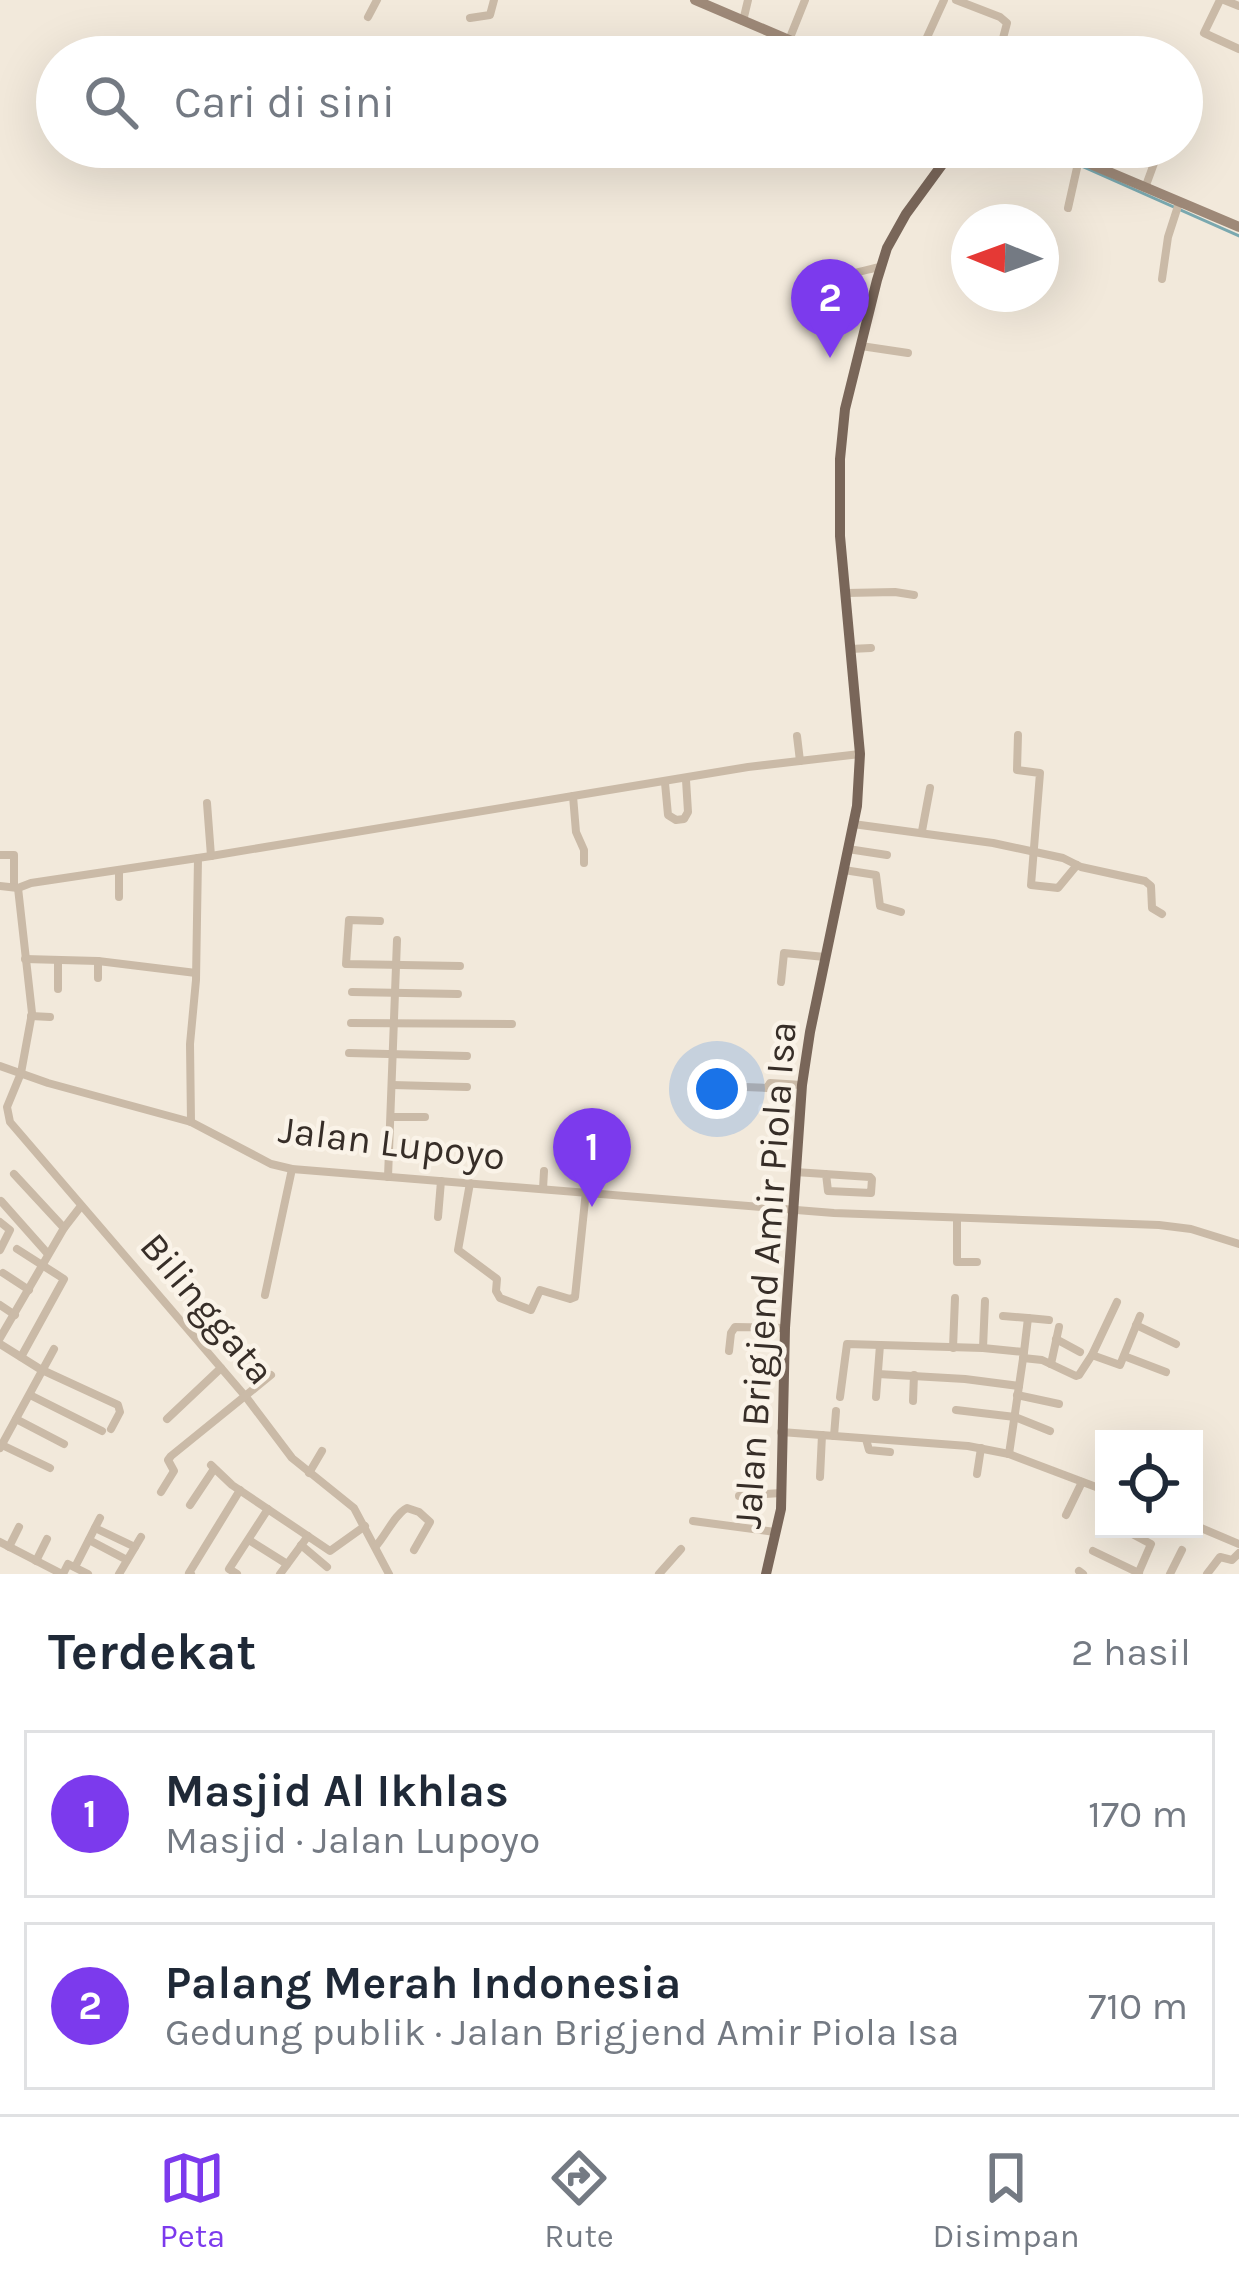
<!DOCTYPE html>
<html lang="id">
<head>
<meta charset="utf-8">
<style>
	:root { --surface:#fff; --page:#f6f6f7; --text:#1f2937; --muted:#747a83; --line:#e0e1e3; --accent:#7c3aed }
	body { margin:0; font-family:Karla,sans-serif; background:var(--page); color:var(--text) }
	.controls { position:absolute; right:36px; bottom:36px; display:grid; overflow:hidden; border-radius:0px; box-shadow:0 12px 48px #0002 }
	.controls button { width:108px; height:108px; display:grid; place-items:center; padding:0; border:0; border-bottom:3px solid var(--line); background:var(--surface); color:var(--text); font:60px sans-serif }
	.compass { position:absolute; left:951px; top:204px; width:108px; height:108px; border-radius:50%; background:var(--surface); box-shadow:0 12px 48px #0002; rotate:271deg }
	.you { position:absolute; left:717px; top:1089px; width:42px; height:42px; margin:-30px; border:9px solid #fff; border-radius:50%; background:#1a73e8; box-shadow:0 0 0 18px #1a73e833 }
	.badge { display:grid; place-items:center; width:78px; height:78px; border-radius:50%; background:var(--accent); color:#fff; font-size:39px; font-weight:700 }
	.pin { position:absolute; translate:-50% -99px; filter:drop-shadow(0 3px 6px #0008) }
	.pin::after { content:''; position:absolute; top:63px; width:42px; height:36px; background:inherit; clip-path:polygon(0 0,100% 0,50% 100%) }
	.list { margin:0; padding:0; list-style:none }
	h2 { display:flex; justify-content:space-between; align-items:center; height:156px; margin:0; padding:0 48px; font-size:51px }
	h2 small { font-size:39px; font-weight:400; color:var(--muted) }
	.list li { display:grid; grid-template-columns:78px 1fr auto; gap:36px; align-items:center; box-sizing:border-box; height:168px; margin:0 24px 24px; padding:0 24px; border:3px solid var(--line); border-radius:0px }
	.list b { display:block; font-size:45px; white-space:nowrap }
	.list p { margin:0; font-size:39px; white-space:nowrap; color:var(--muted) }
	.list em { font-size:39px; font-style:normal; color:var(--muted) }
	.icon { flex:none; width:66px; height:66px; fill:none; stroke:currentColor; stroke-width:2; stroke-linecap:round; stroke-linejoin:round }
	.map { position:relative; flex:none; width:1239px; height:1574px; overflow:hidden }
	.search { position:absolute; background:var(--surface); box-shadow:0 12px 48px #0002; left:36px; right:36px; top:36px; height:132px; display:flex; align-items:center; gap:30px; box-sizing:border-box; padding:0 42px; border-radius:66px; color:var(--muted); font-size:45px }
	.sheet { height:540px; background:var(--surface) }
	nav { display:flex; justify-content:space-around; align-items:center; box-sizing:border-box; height:168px; border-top:3px solid var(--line); background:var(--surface); font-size:33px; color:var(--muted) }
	nav a { display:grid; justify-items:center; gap:6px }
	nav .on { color:var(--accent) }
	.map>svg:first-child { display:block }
</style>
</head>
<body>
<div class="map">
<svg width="1239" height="1574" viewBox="0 0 1239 1574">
	<rect width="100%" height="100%" fill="#f2e9db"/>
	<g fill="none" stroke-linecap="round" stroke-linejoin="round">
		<!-- stream -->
		<polyline stroke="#7aa8af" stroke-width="3" points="1079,165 1239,236"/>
		<!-- street -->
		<g stroke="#cabaa7" stroke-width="8">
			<polyline points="956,0 1000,17 1007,23 998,57"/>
			<polyline points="1220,0 1204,33 1239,49"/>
			<polyline points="1224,0 1239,6"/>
			<polyline points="368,17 377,0"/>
			<polyline points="470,18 490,15 494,0"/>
			<polyline points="743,21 748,0"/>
			<polyline points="789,40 805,0"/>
			<polyline points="918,57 944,0"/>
			<polyline points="1098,57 1101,48"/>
			<polyline points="1145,188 1160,147"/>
			<polyline points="1068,208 1079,159"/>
			<polyline points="1162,279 1168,237 1179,203"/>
			<path d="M869,311L842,307C841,272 850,274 880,267"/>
			<polyline points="861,346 908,353"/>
			<polyline points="846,593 895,592 914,595"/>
			<polyline points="850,649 871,648"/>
			<polyline points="1018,735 1017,770 1040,773 1031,885 1058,888 1077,865"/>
			<polyline points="797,736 800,761"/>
			<polyline points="665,783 668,815 676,820 684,819 688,812 686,780"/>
			<polyline points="207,803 211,856"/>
			<polyline points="853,824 993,843 1063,858 1081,867 1145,881 1151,886 1152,908 1162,914"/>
			<polyline points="922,831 930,788"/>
			<polyline points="848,849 887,855"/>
			<polyline points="0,855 14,855 14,887"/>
			<polyline points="584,863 584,850 576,832 573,796 748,767 860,754"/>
			<polyline points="844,870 876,875 880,906 901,912"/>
			<polyline points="119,871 119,897"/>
			<polyline points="0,886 18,888 31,883 211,856 573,796"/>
			<polyline points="18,888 32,1013 21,1073 7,1107 10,1122 246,1397 292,1458 354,1508 389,1574"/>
			<polyline points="380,921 349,920 346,964 460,966"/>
			<polyline points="25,959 98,961 196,973"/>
			<polyline points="58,960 58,989"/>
			<polyline points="98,961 98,978"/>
			<polyline points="781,982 784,953 825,957"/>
			<polyline points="352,992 458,994"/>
			<polyline points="31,1016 50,1017"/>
			<polyline points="351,1023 512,1024"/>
			<polyline points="349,1053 467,1056"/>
			<polyline points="0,1066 48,1083 191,1122 271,1164 292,1169 834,1213 1159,1225 1191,1229 1239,1244"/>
			<polyline points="392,1085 467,1087"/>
			<polyline points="745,1087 767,1088 770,1083 802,1085"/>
			<polyline points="391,1117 425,1117"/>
			<polyline points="191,1122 190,1044 196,980 198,858"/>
			<polyline points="795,1172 870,1177 872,1179 871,1193 828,1191 826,1174"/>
			<polyline points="14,1174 64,1228"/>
			<polyline points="388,1177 397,940"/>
			<polyline points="470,1183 458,1250 497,1279 496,1291 500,1298 531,1310 540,1290 570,1299 575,1297 586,1191"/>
			<polyline points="543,1189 544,1171"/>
			<polyline points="1,1201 48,1254"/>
			<polyline points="438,1217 441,1181"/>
			<polyline points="957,1218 957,1262 977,1262"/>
			<polyline points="0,1222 10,1230 0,1250"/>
			<polyline points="17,1249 64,1279 21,1357"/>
			<polyline points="3,1273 29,1290"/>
			<polyline points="265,1295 292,1169"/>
			<polyline points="0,1305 15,1315"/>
			<polyline points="1003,1316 1028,1318"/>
			<polyline points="1136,1325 1176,1344"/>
			<polyline points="0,1338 64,1228 81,1206"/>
			<polyline points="1056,1339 1080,1352"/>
			<polyline points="0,1344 40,1369 118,1405 120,1412 111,1429"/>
			<polyline points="953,1348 955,1298"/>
			<polyline points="983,1348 985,1301"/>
			<polyline points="729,1351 731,1333 735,1327 785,1328"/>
			<polyline points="1024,1352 1028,1318 1049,1320"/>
			<polyline points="1092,1355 1120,1365 1140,1316"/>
			<polyline points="1124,1356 1166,1372"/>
			<polyline points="1023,1358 1042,1360 1076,1376 1079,1375 1092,1355 1117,1302"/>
			<polyline points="1051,1364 1059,1327"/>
			<polyline points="878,1374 965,1379 1019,1386"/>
			<polyline points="30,1395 102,1431"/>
			<polyline points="1017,1395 1059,1404"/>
			<polyline points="840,1397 847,1344 983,1348 1024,1352 1009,1454"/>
			<polyline points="876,1397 880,1345"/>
			<polyline points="913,1401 914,1375"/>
			<polyline points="956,1410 1015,1417 1050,1431"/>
			<polyline points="16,1419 64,1444"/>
			<polyline points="167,1419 221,1368"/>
			<polyline points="781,1432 968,1446 1009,1454 1104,1490"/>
			<polyline points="834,1436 836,1411"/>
			<polyline points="866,1439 869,1450 890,1452"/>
			<polyline points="2,1445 50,1468"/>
			<polyline points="0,1448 54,1349"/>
			<polyline points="211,1465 232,1485 330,1551 365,1526"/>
			<polyline points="309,1473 322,1451"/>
			<polyline points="977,1474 981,1448"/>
			<polyline points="820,1477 822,1435"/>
			<polyline points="161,1492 174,1471 168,1460 171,1456 271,1375"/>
			<polyline points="739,1496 781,1493"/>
			<polyline points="190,1505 214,1469"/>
			<polyline points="1066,1515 1082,1482"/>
			<polyline points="693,1521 775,1532"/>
			<polyline points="1194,1525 1239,1544"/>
			<polyline points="95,1528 135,1547"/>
			<polyline points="1123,1529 1151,1544 1138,1574"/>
			<polyline points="89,1540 127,1560"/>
			<polyline points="249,1540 287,1564"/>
			<polyline points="0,1542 62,1574"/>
			<polyline points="301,1545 327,1567"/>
			<path d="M376,1546C386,1535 395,1514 407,1508L419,1512L430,1522L414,1550"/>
			<polyline points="9,1547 19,1527"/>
			<polyline points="1093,1551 1139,1573"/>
			<polyline points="36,1561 47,1539"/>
			<polyline points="75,1567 100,1518"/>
			<polyline points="1079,1571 1083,1574"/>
			<polyline points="63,1574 68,1564 88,1574"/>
			<polyline points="119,1574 141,1537"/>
			<polyline points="191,1574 189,1573 240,1490"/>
			<polyline points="237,1574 229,1569 268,1509"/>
			<polyline points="280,1574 308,1536"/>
			<polyline points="659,1574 681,1549"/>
			<polyline points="1170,1574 1182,1550"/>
			<polyline points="1207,1574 1220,1557 1232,1560 1239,1553"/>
		</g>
		<!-- secondary -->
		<g stroke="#9e8978" stroke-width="10">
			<polyline points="695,0 829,57"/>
			<polyline points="1050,147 1239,227"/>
		</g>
		<!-- primary -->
		<polyline stroke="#796659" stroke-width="10" points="766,1574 781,1509 785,1328 802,1085 810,1032 857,806 860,754 840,536 840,459 845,409 877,280 887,248 906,214 955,147"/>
	</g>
	<g text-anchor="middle" stroke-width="9" stroke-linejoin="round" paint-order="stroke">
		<!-- street labels -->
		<g font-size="39" fill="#372e28" stroke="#faf3e8">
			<text transform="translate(392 1142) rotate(7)" y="14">Jalan Lupoyo</text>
			<text transform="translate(764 1275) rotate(-86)" y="14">Jalan Brigjend Amir Piola Isa</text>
			<text transform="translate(208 1308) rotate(50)" y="14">Bilinggata</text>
		</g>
	</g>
</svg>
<div class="controls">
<button><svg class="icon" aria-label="locate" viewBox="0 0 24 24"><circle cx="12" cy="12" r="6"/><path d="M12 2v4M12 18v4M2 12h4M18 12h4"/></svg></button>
</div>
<svg class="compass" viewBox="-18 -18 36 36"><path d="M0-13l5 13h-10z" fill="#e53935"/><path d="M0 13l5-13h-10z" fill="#747a83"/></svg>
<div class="you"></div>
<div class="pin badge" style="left:592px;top:1207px">1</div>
<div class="pin badge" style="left:830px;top:358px">2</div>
<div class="search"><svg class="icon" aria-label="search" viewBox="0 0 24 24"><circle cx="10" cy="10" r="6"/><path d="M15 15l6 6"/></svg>Cari di sini</div>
</div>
<section class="sheet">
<h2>Terdekat<small>2 hasil</small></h2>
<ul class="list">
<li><span class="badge">1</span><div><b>Masjid Al Ikhlas</b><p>Masjid · Jalan Lupoyo</p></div><em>170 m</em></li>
<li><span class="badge">2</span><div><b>Palang Merah Indonesia</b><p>Gedung publik · Jalan Brigjend Amir Piola Isa</p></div><em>710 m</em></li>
</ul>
</section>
<nav>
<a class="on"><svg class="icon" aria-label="map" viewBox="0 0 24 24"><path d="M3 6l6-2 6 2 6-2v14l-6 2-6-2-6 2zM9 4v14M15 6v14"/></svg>Peta</a>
<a><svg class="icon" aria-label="directions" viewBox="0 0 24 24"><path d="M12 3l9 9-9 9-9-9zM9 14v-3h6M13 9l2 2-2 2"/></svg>Rute</a>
<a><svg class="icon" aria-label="saved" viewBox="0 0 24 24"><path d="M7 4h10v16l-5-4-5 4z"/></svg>Disimpan</a>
</nav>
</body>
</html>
